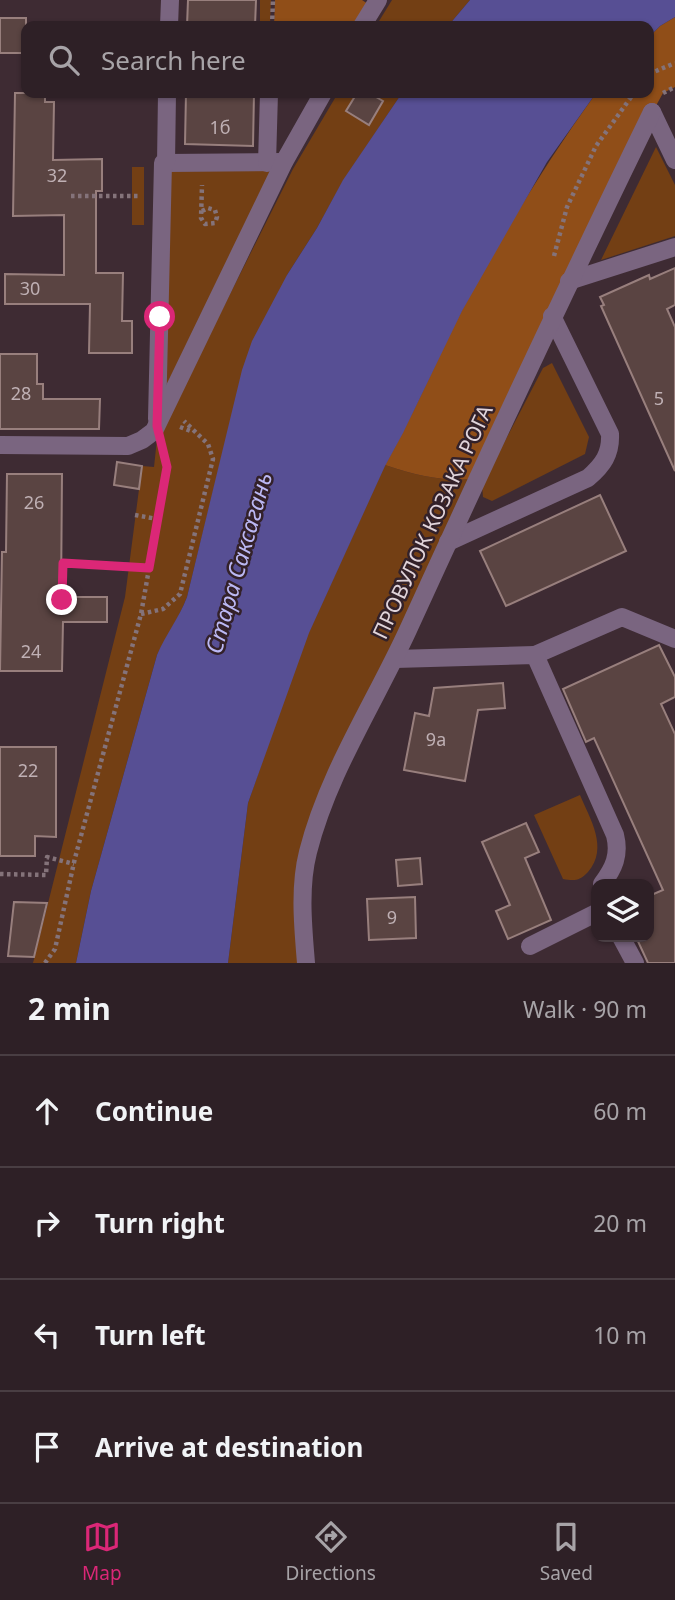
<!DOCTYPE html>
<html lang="en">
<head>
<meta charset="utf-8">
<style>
	:root { --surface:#2e2026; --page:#3a2d32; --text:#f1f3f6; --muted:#a7a3a7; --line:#493e43; --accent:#db2777 }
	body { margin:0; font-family:"Noto Sans",sans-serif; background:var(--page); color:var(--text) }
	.controls { position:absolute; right:21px; bottom:21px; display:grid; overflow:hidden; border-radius:14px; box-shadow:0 2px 5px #0004 }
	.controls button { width:63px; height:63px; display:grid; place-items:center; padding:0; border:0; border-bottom:2px solid var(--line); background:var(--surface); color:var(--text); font:35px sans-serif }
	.stop { position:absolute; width:21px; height:21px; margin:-16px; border:5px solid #db2777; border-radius:50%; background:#fff }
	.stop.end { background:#db2777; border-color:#fff; box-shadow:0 2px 7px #0008 }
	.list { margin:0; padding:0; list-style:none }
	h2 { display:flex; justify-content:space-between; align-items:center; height:91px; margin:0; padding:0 28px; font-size:30px }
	h2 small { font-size:23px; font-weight:400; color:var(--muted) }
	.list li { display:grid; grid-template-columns:46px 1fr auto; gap:21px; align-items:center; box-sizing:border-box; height:112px; padding:0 28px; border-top:2px solid var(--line) }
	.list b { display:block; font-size:26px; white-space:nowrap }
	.list em { font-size:23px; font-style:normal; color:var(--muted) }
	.icon { flex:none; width:38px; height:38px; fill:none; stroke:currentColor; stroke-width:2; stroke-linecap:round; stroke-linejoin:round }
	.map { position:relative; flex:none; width:675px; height:963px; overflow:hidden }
	.search { position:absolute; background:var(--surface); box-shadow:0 2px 5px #0004; left:21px; right:21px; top:21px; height:77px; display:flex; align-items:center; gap:18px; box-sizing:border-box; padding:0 24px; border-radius:14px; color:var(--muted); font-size:26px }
	.sheet { height:539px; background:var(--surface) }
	nav { display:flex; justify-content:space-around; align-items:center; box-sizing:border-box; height:98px; border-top:2px solid var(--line); background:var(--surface); font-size:19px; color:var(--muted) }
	nav a { display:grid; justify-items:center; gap:4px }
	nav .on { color:var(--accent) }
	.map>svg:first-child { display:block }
</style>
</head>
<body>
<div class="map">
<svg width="675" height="963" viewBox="0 0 675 963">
	<rect width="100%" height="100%" fill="#3e2b33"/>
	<!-- green -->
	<g fill="#733f14">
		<polygon points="260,0 271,0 270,26 260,26"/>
		<polygon points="392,0 470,0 448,26 376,26"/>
		<path d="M338,93H357L346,111L369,125L383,102L369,93H402L343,181L317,228L287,275L285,288L236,399L187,597C179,618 167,635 157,655L91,891L76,963H33L125,597L142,466L154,467L157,439L293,169Z"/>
		<polygon points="656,147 675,185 675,236 601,260"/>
		<polygon points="277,166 169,384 167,384 163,380 167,168"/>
		<rect x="132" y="167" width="12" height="58"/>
		<polygon points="552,363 589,437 585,454 492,501 483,497 482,485 543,368"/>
		<path d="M385,465C421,477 441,481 479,479L307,856L306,963H228L248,803L292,676L279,660L309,632Z"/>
		<path d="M580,795C590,819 609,848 588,872C580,881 574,881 563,879L534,815Z"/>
	</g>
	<!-- forest -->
	<g fill="#904e18">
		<polygon points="275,0 362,0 368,4 355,26 274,26"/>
		<path d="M675,17V87L663,93L652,113L479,479C441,481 421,477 385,465C413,416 435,363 461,312C501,236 546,163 596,93H649V37L660,26Z"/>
	</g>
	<!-- water -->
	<g fill="#574f94">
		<polygon points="470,0 675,0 675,17 660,26 649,37 649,26 448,26"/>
		<path d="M402,93H596L547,162L462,311L403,433L385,466L309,633L248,803L228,963H76L91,891L157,655C166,634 179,618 187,597L242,370L252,341L287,275L317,228L343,180Z"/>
	</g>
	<!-- building -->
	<g fill="#5a4442" stroke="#987f7d" stroke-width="2">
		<polygon points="188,0 256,0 255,26 187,26"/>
		<rect x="0" y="18" width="26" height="35"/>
		<polygon points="15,93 45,93 45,102 54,102 53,160 102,159 102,191 96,191 96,273 123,273 122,321 132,321 132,353 89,353 90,304 5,304 5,274 64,275 64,215 13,216"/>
		<polygon points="186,93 254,93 253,146 185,144"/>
		<polygon points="357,93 369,93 383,101 369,125 346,111"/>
		<polygon points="675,268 675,305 667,309 675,327 675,471 601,306 604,305 600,297 649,275 650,279"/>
		<polygon points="0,354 37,354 37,384 43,384 43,399 100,399 99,429 0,429"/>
		<polygon points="117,462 142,466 139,489 114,485"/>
		<polygon points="7,474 62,474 61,597 107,597 107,622 63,622 62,671 0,671 2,552 6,552"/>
		<polygon points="600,495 626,551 506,606 480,551"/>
		<polygon points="659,645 675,677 675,697 661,704 675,734 675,963 648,963 636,937 649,937 649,896 663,890 594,738 586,742 563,689"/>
		<polygon points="503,683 505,708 478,710 465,781 404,770 415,713 429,716 434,688"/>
		<polygon points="0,747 56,747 56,837 35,836 35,856 0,856"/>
		<polygon points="526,823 539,852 525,858 551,920 508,939 496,911 510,905 482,842"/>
		<polygon points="420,858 422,884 398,886 396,860"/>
		<polygon points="415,897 416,938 369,940 367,899"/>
		<polygon points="14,902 47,903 34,957 8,956"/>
	</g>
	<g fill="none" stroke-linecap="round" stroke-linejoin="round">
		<!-- path -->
		<g stroke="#84737a" stroke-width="4.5" stroke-dasharray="3.5 3.5" stroke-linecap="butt">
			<polyline points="272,26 273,0"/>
			<polyline points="649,74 675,63"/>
			<polyline points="663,93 675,87"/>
			<polyline points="71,196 140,196"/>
			<polyline points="202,211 208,208 215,210 217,217 215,223 205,224 201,218 202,185"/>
			<polyline points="554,256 567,207 596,146 634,93"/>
			<polyline points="180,427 193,432"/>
			<polyline points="135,515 157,519"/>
			<polyline points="62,599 63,563 128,565 149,568"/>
			<polyline points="141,614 163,609 180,594 213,459 208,444 184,421"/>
			<polyline points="0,874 46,875 47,857 74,864"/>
			<polyline points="45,963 55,949 75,858 141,614 167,467 163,452"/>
		</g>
		<!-- minor -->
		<g stroke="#7a6580" stroke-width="18">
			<polyline points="169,26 170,0"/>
			<polyline points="362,26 378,0"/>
			<polyline points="652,112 675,160"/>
			<polyline points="166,163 284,162"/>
			<polyline points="267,163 269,93"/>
			<polyline points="569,281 675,247"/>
			<polyline points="157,419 163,163 166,163 167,93"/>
			<polyline points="0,445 128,446 142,440 154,431 284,162 323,93"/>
			<path d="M448,542L588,478C603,465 611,454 610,434L552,316"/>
			<polyline points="535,655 622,617 675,639"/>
			<path d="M395,659L535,655L615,835C620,855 614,868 602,884"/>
			<polyline points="621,937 635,963"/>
			<polyline points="530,946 596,913"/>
			<path d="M306,963C303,927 299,887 308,852C328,773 374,704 408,630C487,457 568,284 652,112"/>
		</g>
	</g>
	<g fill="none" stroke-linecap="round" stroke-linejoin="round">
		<!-- route -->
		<polyline stroke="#db2777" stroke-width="9" points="62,600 63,563 149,568 167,467 157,426 160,317"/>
	</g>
	<g text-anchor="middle" stroke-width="5" stroke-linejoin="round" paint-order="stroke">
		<!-- number labels -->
		<g font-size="18" fill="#bfb0b4">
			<text x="220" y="134">1б</text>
			<text x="57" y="182">32</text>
			<text x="30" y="295">30</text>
			<text x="21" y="400">28</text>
			<text x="659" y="405">5</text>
			<text x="34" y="509">26</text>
			<text x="31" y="658">24</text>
			<text x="436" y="746">9а</text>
			<text x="28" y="777">22</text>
			<text x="392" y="924">9</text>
		</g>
		<!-- street labels -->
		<g font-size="21" fill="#e1d4da" stroke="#332129">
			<text transform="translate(433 522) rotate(-65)" y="7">ПРОВУЛОК КОЗАКА РОГА</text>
		</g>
		<!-- water labels -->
		<g font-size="23" font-style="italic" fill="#bbb8f4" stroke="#332129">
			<text transform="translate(239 563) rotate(-74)" y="8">Стара Саксагань</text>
		</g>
	</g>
</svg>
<div class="controls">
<button><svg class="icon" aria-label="layers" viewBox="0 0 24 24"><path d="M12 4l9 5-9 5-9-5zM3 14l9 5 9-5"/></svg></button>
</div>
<div class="stop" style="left:160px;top:317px"></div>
<div class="stop end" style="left:62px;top:600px"></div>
<div class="search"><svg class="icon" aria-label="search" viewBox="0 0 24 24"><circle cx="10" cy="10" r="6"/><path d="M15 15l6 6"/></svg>Search here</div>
</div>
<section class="sheet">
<h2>2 min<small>Walk · 90 m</small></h2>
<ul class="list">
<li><svg class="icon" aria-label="ahead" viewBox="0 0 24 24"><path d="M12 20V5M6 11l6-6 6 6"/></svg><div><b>Continue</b></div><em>60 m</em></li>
<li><svg class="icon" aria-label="right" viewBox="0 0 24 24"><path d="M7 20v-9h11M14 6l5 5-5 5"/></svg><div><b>Turn right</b></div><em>20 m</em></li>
<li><svg class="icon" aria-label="left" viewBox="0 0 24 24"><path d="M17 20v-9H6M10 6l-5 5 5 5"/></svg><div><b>Turn left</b></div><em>10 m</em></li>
<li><svg class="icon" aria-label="arrive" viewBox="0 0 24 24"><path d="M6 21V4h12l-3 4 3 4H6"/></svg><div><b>Arrive at destination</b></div></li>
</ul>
</section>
<nav>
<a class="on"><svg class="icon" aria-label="map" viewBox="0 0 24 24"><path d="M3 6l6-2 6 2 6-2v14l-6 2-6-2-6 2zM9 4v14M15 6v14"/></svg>Map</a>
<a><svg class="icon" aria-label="directions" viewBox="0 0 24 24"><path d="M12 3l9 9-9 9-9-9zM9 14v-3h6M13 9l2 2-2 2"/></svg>Directions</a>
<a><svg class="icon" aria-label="saved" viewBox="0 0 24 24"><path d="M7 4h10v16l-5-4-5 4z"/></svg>Saved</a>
</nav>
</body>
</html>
